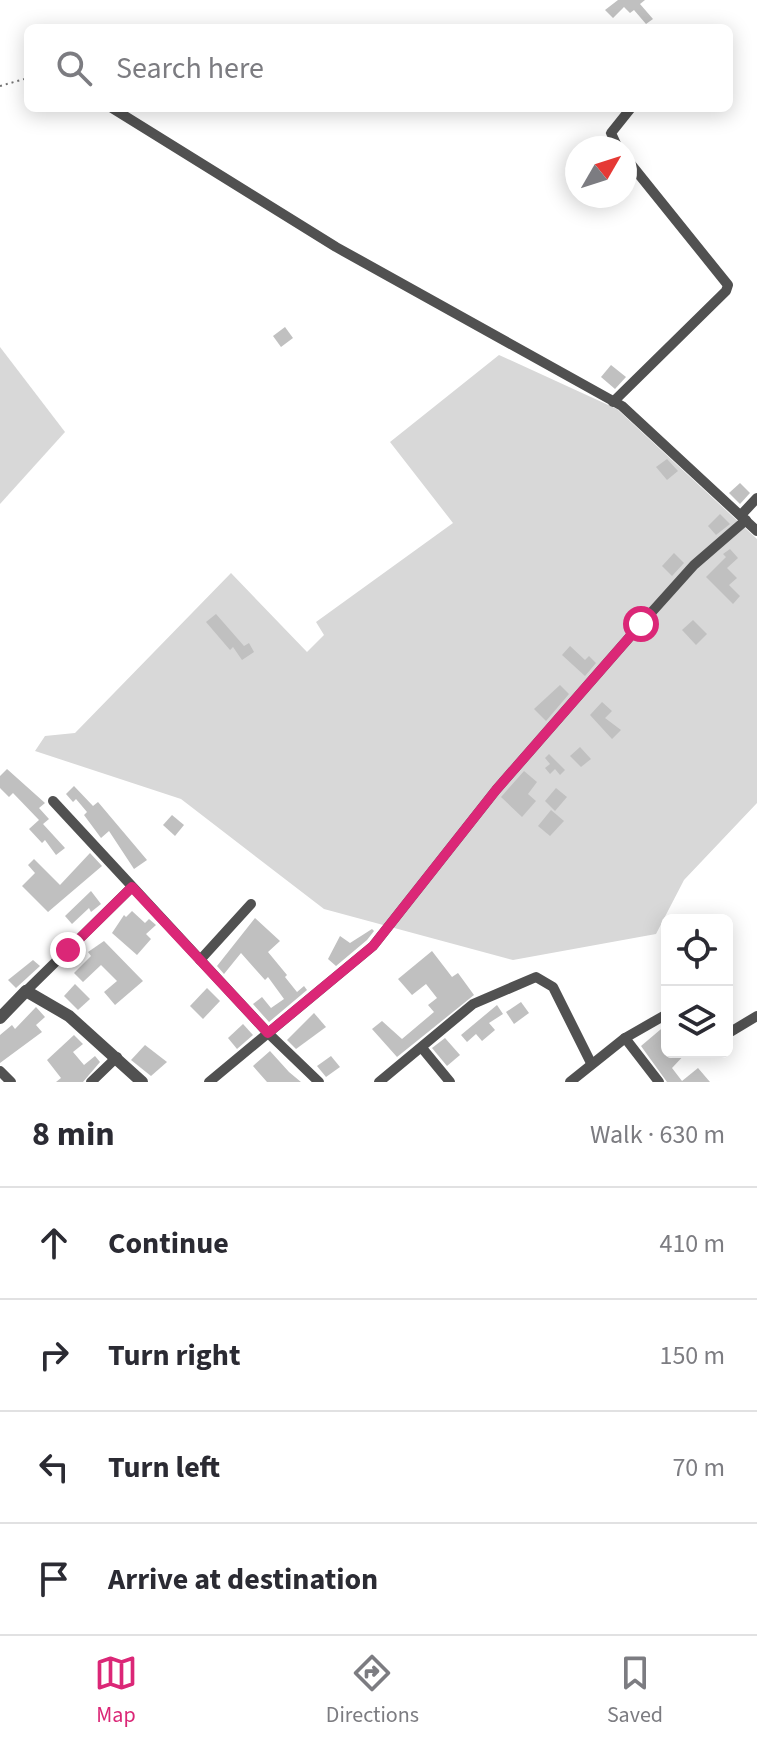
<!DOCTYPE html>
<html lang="en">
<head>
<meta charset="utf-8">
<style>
	:root { --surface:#fff; --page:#f7f7f7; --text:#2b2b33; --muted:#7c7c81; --line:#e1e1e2; --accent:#db2777 }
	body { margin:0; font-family:"Source Sans 3",sans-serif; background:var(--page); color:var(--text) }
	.controls { position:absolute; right:24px; bottom:24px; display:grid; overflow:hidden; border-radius:12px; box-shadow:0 4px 20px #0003 }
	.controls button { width:72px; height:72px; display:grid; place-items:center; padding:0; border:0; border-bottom:2px solid var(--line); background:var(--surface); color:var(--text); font:40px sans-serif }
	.compass { position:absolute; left:565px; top:136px; width:72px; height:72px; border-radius:50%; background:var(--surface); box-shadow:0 4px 20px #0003; rotate:51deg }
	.stop { position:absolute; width:24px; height:24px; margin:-18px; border:6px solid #db2777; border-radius:50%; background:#fff }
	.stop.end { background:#db2777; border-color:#fff; box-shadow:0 2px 8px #0008 }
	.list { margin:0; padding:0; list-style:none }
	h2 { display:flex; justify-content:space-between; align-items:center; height:104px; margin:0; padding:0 32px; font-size:34px }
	h2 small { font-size:26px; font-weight:400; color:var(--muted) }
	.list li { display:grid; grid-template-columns:52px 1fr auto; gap:24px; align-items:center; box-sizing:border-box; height:112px; padding:0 32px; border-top:2px solid var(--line) }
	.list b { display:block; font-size:30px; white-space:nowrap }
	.list em { font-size:26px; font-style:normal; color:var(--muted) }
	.icon { flex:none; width:44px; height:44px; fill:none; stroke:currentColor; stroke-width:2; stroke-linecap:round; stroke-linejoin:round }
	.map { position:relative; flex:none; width:757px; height:1082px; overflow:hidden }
	.search { position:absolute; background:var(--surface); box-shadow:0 4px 20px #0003; left:24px; right:24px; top:24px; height:88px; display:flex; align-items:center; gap:20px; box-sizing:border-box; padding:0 28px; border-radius:12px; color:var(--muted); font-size:30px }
	.sheet { height:552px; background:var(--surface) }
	nav { display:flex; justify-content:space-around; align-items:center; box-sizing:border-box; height:112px; border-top:2px solid var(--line); background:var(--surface); font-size:22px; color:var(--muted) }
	nav a { display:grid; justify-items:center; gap:4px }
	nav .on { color:var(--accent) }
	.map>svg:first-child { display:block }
</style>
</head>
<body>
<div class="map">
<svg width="757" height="1082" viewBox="0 0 757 1082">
	<rect width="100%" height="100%" fill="#fff"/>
	<!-- green -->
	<g fill="#d8d8d8">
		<polygon points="0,347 65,432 0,504"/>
		<polygon points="499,355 617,409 757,539 757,803 684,880 656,934 513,960 324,909 181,799 35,751 45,736 75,733 231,573 307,652 324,635 316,622 453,523 390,442"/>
	</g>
	<!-- building -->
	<g fill="#c0c0c0">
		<polygon points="618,0 645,0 640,4 653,19 646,24 634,10 630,13 624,7 613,18 605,10"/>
		<polygon points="285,327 293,338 281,347 273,336"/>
		<polygon points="611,365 626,377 615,389 601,377"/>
		<polygon points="667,459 678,471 667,480 656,467"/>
		<polygon points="740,483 750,493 740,504 729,493"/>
		<polygon points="720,514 730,524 716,535 708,526"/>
		<polygon points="730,549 738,558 727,568 737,578 729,585 740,596 733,604 706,577 726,557 723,554"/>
		<polygon points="674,553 684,563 672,576 662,566"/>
		<polygon points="216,614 244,646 249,643 254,652 242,660 233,647 230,650 206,622"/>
		<polygon points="693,620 707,634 696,645 682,630"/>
		<polygon points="570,646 585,660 589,656 596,663 585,676 562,655"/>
		<polygon points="560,685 569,694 546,721 534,709"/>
		<polygon points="602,702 612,711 605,718 621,730 612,739 590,715"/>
		<polygon points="580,747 591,759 581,767 570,756"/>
		<polygon points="549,754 565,770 560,775 555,769 550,774 545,768 550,764 545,758"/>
		<polygon points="7,769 45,803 39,808 49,819 43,824 65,848 56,855 45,840 42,843 29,829 39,820 13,793 9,797 0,788 0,776"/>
		<polygon points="524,771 537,782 528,794 536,801 522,817 501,797"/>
		<polygon points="74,786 93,806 98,802 147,860 134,869 109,831 101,838 84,815 87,812 76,799 73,802 66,794"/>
		<polygon points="556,788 567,797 555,811 545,801"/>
		<polygon points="551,810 564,821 550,836 538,826"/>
		<polygon points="172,815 184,825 175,836 163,825"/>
		<polygon points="90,853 102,866 48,912 22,886 35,873 28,865 34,859 60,885"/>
		<polygon points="91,891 101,904 91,912 89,908 72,924 65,916"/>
		<polygon points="132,911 145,923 149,919 156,925 146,934 151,939 137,955 112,933 124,915 126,917"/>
		<polygon points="255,918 280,941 268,952 287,975 285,977 297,992 304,986 307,990 269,1022 253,1004 262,997 271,1008 284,999 268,977 265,980 241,953 224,974 217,966"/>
		<polygon points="372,929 374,931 367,940 336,966 328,959 340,936 350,943"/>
		<polygon points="104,941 143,981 115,1005 104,992 117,981 101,965 83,982 74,973 91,956 88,952"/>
		<polygon points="432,951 452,977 458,973 474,995 397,1057 372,1029 382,1021 402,1039 434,1012 428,1005 437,998 426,984 412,995 398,979"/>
		<polygon points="33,960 40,966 16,988 8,980"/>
		<polygon points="75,984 90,999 78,1010 64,996"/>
		<polygon points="207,988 220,1001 203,1019 190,1006"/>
		<polygon points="521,1002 529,1013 514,1024 506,1012"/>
		<polygon points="497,1005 503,1014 489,1023 495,1030 482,1041 476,1034 467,1042 461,1035"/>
		<polygon points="36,1007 45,1017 36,1025 42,1032 0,1063 0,1035 12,1025 15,1029"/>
		<polygon points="314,1013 326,1027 296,1049 287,1040"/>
		<polygon points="243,1024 253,1035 237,1049 228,1038"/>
		<polygon points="667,1024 667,1052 687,1052 672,1068 682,1081 698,1068 710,1082 667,1082 641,1046"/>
		<polygon points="74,1035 83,1044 73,1052 84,1065 95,1056 100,1062 83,1082 56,1082 61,1078 47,1060"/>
		<polygon points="445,1038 460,1055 447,1066 432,1048"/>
		<polygon points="145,1045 167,1062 151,1076 131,1060"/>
		<polygon points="270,1051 289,1072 301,1082 267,1082 253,1066"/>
		<polygon points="331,1056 340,1067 326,1077 317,1066"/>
	</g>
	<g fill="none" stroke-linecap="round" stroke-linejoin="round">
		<!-- path -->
		<polyline stroke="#737373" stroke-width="2" stroke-dasharray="2 4" stroke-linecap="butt" points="0,86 28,78"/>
		<!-- minor -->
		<g stroke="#515151" stroke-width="10">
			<polyline points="112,108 336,247 622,406 757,531"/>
			<polyline points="618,148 611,133 631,108"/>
			<polyline points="613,402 726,291 728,285 625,157"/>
			<polyline points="741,515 757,498"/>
			<polyline points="53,801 268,1033 319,1082"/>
			<polyline points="200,960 251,904"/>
			<polyline points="26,991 132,887"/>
			<polyline points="727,1034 757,1016"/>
			<polyline points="625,1038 659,1082"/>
			<polyline points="422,1048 450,1082"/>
			<polyline points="0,1071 11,1082"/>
			<polyline points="91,1082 117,1057"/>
			<polyline points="209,1082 373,946 496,790 641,624 694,565 746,520"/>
			<polyline points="379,1082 473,1004 536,977 553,987 591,1063"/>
			<polyline points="570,1082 625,1038 667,1014"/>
		</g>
		<!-- tertiary -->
		<polyline stroke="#515151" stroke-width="12" points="0,1018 26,991 69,1016 142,1082"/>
	</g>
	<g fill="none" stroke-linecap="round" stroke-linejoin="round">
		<!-- route -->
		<polyline stroke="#db2777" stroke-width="10" points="68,950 132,887 268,1033 373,946 496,790 641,624"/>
	</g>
</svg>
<div class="controls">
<button><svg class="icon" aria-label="locate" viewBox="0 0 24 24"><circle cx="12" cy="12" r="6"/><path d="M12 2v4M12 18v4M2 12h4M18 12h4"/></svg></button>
<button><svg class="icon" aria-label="layers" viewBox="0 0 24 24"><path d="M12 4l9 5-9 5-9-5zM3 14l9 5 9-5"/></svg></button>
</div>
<svg class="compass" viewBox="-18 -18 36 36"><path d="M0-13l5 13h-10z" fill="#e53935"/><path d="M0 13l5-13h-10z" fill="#7c7c81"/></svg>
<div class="stop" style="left:641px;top:624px"></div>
<div class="stop end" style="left:68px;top:950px"></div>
<div class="search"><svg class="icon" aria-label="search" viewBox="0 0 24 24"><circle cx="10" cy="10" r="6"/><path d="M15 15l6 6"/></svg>Search here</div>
</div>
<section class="sheet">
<h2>8 min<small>Walk · 630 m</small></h2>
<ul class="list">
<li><svg class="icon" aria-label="ahead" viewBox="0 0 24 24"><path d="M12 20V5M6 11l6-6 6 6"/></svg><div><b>Continue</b></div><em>410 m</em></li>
<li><svg class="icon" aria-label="right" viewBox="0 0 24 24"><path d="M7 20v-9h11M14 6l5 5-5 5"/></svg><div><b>Turn right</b></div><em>150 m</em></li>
<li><svg class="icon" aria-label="left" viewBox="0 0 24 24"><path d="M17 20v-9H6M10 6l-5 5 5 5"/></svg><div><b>Turn left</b></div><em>70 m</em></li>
<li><svg class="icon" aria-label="arrive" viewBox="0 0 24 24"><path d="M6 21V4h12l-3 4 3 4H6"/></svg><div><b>Arrive at destination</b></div></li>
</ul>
</section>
<nav>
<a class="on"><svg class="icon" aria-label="map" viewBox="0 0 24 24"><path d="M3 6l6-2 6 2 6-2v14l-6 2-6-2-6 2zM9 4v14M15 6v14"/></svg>Map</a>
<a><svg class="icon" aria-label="directions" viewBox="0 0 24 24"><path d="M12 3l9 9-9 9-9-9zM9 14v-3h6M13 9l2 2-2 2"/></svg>Directions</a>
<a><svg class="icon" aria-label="saved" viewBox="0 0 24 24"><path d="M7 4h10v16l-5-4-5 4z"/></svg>Saved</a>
</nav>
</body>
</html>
